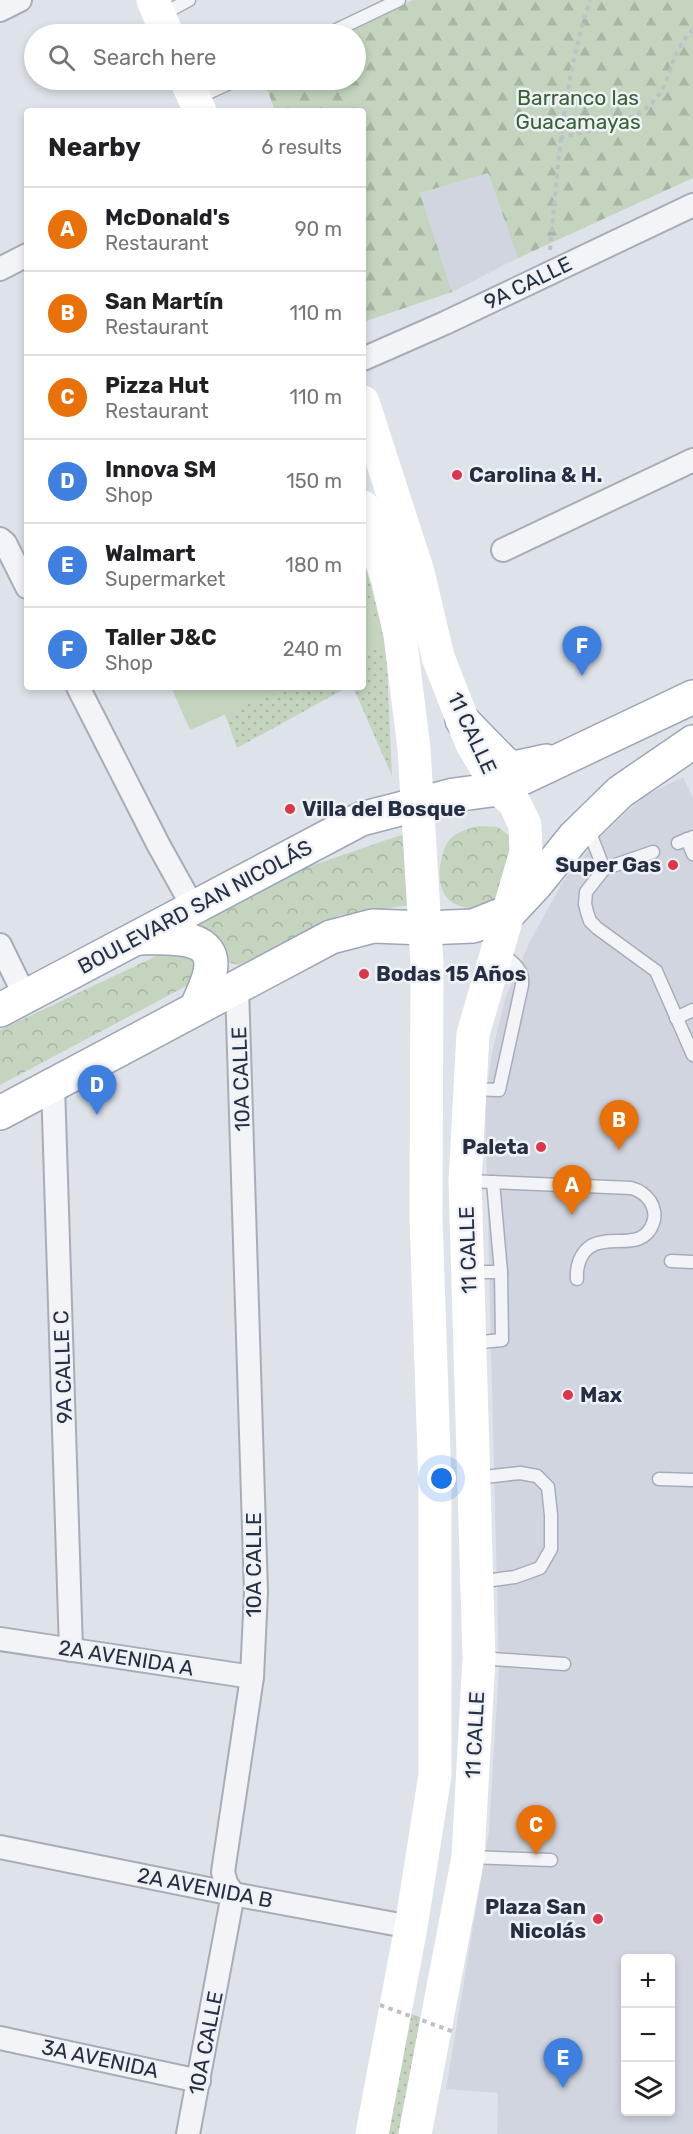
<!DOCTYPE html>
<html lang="en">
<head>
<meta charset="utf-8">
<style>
	:root { --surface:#fff; --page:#f2f2f2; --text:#202124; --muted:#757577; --line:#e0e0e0; --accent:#db2777 }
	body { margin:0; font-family:Rubik,sans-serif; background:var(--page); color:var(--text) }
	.controls { position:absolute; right:18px; bottom:18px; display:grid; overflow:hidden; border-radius:6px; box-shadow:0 3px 9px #0003 }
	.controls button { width:54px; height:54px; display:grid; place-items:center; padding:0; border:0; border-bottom:2px solid var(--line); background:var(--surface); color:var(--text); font:30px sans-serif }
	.you { position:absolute; left:442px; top:1479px; width:21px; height:21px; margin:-15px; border:4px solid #fff; border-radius:50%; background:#1a73e8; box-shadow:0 0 0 9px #1a73e833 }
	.badge { display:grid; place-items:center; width:39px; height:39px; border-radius:50%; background:var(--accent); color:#fff; font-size:20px; font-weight:700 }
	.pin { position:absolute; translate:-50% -50px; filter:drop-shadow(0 2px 3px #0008) }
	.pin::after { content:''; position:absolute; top:32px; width:21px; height:18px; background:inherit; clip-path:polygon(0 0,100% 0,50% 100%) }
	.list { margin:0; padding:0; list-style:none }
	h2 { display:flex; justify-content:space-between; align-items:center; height:78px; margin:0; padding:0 24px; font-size:26px }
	h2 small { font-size:20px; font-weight:400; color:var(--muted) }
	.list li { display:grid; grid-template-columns:39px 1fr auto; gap:18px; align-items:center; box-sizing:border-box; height:84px; padding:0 24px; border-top:2px solid var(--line) }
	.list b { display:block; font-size:22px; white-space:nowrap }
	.list p { margin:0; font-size:20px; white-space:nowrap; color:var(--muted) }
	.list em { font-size:20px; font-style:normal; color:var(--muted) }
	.icon { flex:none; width:33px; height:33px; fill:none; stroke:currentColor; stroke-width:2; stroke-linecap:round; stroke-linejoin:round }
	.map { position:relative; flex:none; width:693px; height:2134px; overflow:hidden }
	.search { position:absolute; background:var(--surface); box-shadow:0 3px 9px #0003; left:24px; top:24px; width:342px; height:66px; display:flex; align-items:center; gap:15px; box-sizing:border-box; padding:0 21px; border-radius:33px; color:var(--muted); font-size:22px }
	.panel { position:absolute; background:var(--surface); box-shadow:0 3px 9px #0003; left:24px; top:108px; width:342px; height:582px; border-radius:6px }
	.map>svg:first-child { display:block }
</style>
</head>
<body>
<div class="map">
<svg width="693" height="2134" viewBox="0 0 693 2134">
	<defs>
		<pattern id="grass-dots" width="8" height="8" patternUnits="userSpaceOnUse" patternTransform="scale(1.5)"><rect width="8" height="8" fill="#c4d4bf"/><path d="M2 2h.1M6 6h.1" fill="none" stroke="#a8b6a5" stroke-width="1.8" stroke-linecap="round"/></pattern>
		<pattern id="forest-firs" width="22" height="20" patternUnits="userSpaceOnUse" patternTransform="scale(1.5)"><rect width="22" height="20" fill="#c4d4bf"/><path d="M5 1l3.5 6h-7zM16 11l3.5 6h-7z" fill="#a8b6a5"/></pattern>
		<pattern id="park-crowns" width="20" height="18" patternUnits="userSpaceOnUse" patternTransform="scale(1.5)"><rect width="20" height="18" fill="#c4d4bf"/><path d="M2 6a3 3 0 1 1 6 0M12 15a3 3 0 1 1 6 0" fill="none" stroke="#a8b6a5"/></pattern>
	</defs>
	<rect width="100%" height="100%" fill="#dee3ea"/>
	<!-- built -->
	<g fill="#d0d5df" fill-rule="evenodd">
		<polygon points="488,173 518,258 452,292 420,193"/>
		<path d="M683,777L693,798V2134H497L498,2093L446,2089L489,1831L499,1668L485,1103L492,1053L505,999L529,943L562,883L593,844L643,797ZM626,1958H670V2112H626Z"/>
	</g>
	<!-- grass -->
	<g fill="url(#grass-dots)">
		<polygon points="363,555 386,644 392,776 353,687 363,687 363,654 386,644 363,592"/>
		<polygon points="288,687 348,687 237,748 225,714"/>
		<polygon points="408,2013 428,2020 404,2134 385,2134"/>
	</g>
	<!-- forest -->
	<polygon fill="url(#forest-firs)" points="413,0 693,0 693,178 518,258 488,173 420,193 452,292 363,322 363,111 275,111 264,80 356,80 356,34 342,34"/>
	<!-- park -->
	<g fill="url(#park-crowns)">
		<path d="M479,826L498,827L511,837L514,856L497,902C489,904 478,909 470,908C443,906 436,884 441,861C443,853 445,845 450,839C458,831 468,829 479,826Z"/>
		<polygon points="401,835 409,839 410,905 340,915 240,965 230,963 211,933 193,923 290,873"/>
		<polygon points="169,950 194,958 197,974 192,983 0,1085 0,1030"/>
	</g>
	<!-- pitch -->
	<g fill="#c4d4bf">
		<polygon points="363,592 386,644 363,654"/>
		<polygon points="171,687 288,687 190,730"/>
	</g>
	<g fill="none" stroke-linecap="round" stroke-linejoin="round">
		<!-- service casing -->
		<g stroke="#a7adb8" stroke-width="15">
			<g id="service">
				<polyline points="161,15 189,0"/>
				<polyline points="328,34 399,0"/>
				<polyline points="195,99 236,80"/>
				<polyline points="588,828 604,869"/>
				<polyline points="687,839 693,854"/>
				<polyline points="678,843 693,837"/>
				<polyline points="653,852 604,869 586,892 585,904 587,912 590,921 597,928 656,971 693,1055"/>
				<polyline points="676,1018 693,1010"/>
				<path d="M471,1089L499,1090L522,985C524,969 512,962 501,953"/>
				<path d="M467,1181L631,1188C639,1190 645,1194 650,1201C654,1207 656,1216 653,1223C643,1252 611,1234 591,1246C580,1253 576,1267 577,1279"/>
				<polyline points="671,1261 693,1262"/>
				<polyline points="469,1272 501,1272"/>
				<polyline points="471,1343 502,1340 501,1272 493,1182"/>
				<polyline points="475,1478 520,1473 537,1476 548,1487 551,1515 551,1549 540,1568 515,1577 478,1582"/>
				<polyline points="659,1479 693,1480"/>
				<polyline points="479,1658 564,1664"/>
				<polyline points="469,1857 551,1860"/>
			</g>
		</g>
		<!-- minor casing -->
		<g stroke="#a7adb8" stroke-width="26">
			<g id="minor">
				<polyline points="0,10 20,0"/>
				<polyline points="0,269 27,255"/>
				<polyline points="363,359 445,323 693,205"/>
				<polyline points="0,539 5,543 27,587"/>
				<polyline points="503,550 693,460"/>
				<polyline points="78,687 158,844 193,907"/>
				<polyline points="0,945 25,996"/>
				<polyline points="53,1085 71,1650"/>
				<polyline points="0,1639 252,1677"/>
				<polyline points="0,1847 233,1894 411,1927"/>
				<polyline points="0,2038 199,2081"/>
				<polyline points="188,2134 233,1894 226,1883 223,1872 252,1677 256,1592 237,987"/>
			</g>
		</g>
		<!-- primary casing -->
		<g stroke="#9ca6b7" stroke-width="36">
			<g id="primary">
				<polyline points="462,720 504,763 514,768 546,761"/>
				<path d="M137,938C161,938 219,931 210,972C208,984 201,996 197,1007"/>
				<polyline points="0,1010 361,819 454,795 499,789 693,697"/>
				<polyline points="0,1113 331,937 373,926 425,928 473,926 511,911 537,883 574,837 620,792 693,742"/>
			</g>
		</g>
		<!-- path -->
		<g stroke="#bdc1c8" stroke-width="4" stroke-dasharray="4.5 4.5" stroke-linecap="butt">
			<path d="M560,138C597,128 646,124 664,86C673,65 675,47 693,30"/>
			<path d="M550,250C558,166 563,81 590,0"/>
		</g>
		<!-- service -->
		<use href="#service" stroke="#f2f4f7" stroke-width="12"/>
		<!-- minor -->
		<use href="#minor" stroke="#f2f4f7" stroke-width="22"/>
		<!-- secondary -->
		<g stroke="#fff" stroke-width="33">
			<polyline points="153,0 167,34"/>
			<polyline points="186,80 200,111"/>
			<polyline points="363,402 418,572 438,657 472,744 499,789 514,802 525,825 526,852 473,1034 465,1181 479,1658 468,1857 415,2134"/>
			<polyline points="363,507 388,581 400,635 414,749 427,963 426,1218 435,1484 435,1775 411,1927 372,2134"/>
		</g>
		<!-- primary -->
		<use href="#primary" stroke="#fff" stroke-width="33"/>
		<!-- path-bridge -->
		<polyline stroke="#bdc1c8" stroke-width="4" stroke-dasharray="4.5 4.5" stroke-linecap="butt" points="380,2005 454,2032"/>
	</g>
	<!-- markers -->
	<g fill="#dd354b" stroke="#eef2f7" stroke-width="2">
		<circle cx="457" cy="475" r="6"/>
		<circle cx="290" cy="809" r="6"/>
		<circle cx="673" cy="865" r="6"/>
		<circle cx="364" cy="974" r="6"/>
		<circle cx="541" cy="1147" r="6"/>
		<circle cx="568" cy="1395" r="6"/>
		<circle cx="598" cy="1919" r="6"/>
	</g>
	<g text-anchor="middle" stroke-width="5" stroke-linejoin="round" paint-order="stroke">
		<!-- park labels -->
		<g font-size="21" fill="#396031" stroke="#eef2f7">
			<text x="578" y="105">Barranco las<tspan x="578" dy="24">Guacamayas</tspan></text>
		</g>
		<!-- street labels -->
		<g font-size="21" fill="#262f42" stroke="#eef2f7">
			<text transform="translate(528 283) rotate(-26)" y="7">9A CALLE</text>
			<text transform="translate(472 733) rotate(65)" y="7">11 CALLE</text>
			<text transform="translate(195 907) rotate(-28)" y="7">BOULEVARD SAN NICOLÁS</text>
			<text transform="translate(241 1079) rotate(-92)" y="7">10A CALLE</text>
			<text transform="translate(468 1250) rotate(-92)" y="7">11 CALLE</text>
			<text transform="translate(63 1367) rotate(-92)" y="7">9A CALLE C</text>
			<text transform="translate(254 1565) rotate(-90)" y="7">10A CALLE</text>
			<text transform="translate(126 1658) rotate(9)" y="7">2A AVENIDA A</text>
			<text transform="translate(475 1735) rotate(-87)" y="7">11 CALLE</text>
			<text transform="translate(205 1888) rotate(11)" y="7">2A AVENIDA B</text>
			<text transform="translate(206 2043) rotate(-79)" y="7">10A CALLE</text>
			<text transform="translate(100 2059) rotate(12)" y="7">3A AVENIDA</text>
		</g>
		<!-- poi labels -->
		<g font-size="21" font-weight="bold" fill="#262f42" stroke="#eef2f7" text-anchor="start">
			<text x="469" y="482">Carolina &amp; H.</text>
			<text x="302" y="816">Villa del Bosque</text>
			<text x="661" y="872" text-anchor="end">Super Gas</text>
			<text x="376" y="981">Bodas 15 Años</text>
			<text x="529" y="1154" text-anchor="end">Paleta</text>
			<text x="580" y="1402">Max</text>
			<text x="586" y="1914" text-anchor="end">Plaza San<tspan x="586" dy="24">Nicolás</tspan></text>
		</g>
	</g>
</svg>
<div class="controls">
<button>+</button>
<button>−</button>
<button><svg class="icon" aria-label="layers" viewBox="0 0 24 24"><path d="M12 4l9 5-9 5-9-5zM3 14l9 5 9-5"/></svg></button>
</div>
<div class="you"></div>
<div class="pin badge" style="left:572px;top:1215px;background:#e8710a">A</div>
<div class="pin badge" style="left:619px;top:1150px;background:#e8710a">B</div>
<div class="pin badge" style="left:536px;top:1855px;background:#e8710a">C</div>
<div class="pin badge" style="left:97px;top:1115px;background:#3f7fe0">D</div>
<div class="pin badge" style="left:563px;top:2088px;background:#3f7fe0">E</div>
<div class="pin badge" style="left:582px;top:676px;background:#3f7fe0">F</div>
<div class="search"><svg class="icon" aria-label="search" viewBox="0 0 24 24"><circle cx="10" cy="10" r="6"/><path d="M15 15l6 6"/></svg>Search here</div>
<section class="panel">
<h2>Nearby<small>6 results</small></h2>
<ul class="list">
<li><span class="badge" style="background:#e8710a">A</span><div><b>McDonald's</b><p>Restaurant</p></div><em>90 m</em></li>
<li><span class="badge" style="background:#e8710a">B</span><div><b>San Martín</b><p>Restaurant</p></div><em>110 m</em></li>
<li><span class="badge" style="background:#e8710a">C</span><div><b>Pizza Hut</b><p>Restaurant</p></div><em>110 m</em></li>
<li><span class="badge" style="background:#3f7fe0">D</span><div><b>Innova SM</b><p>Shop</p></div><em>150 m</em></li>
<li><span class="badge" style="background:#3f7fe0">E</span><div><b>Walmart</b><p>Supermarket</p></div><em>180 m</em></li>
<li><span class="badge" style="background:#3f7fe0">F</span><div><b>Taller J&amp;C</b><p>Shop</p></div><em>240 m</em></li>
</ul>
</section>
</div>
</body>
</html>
